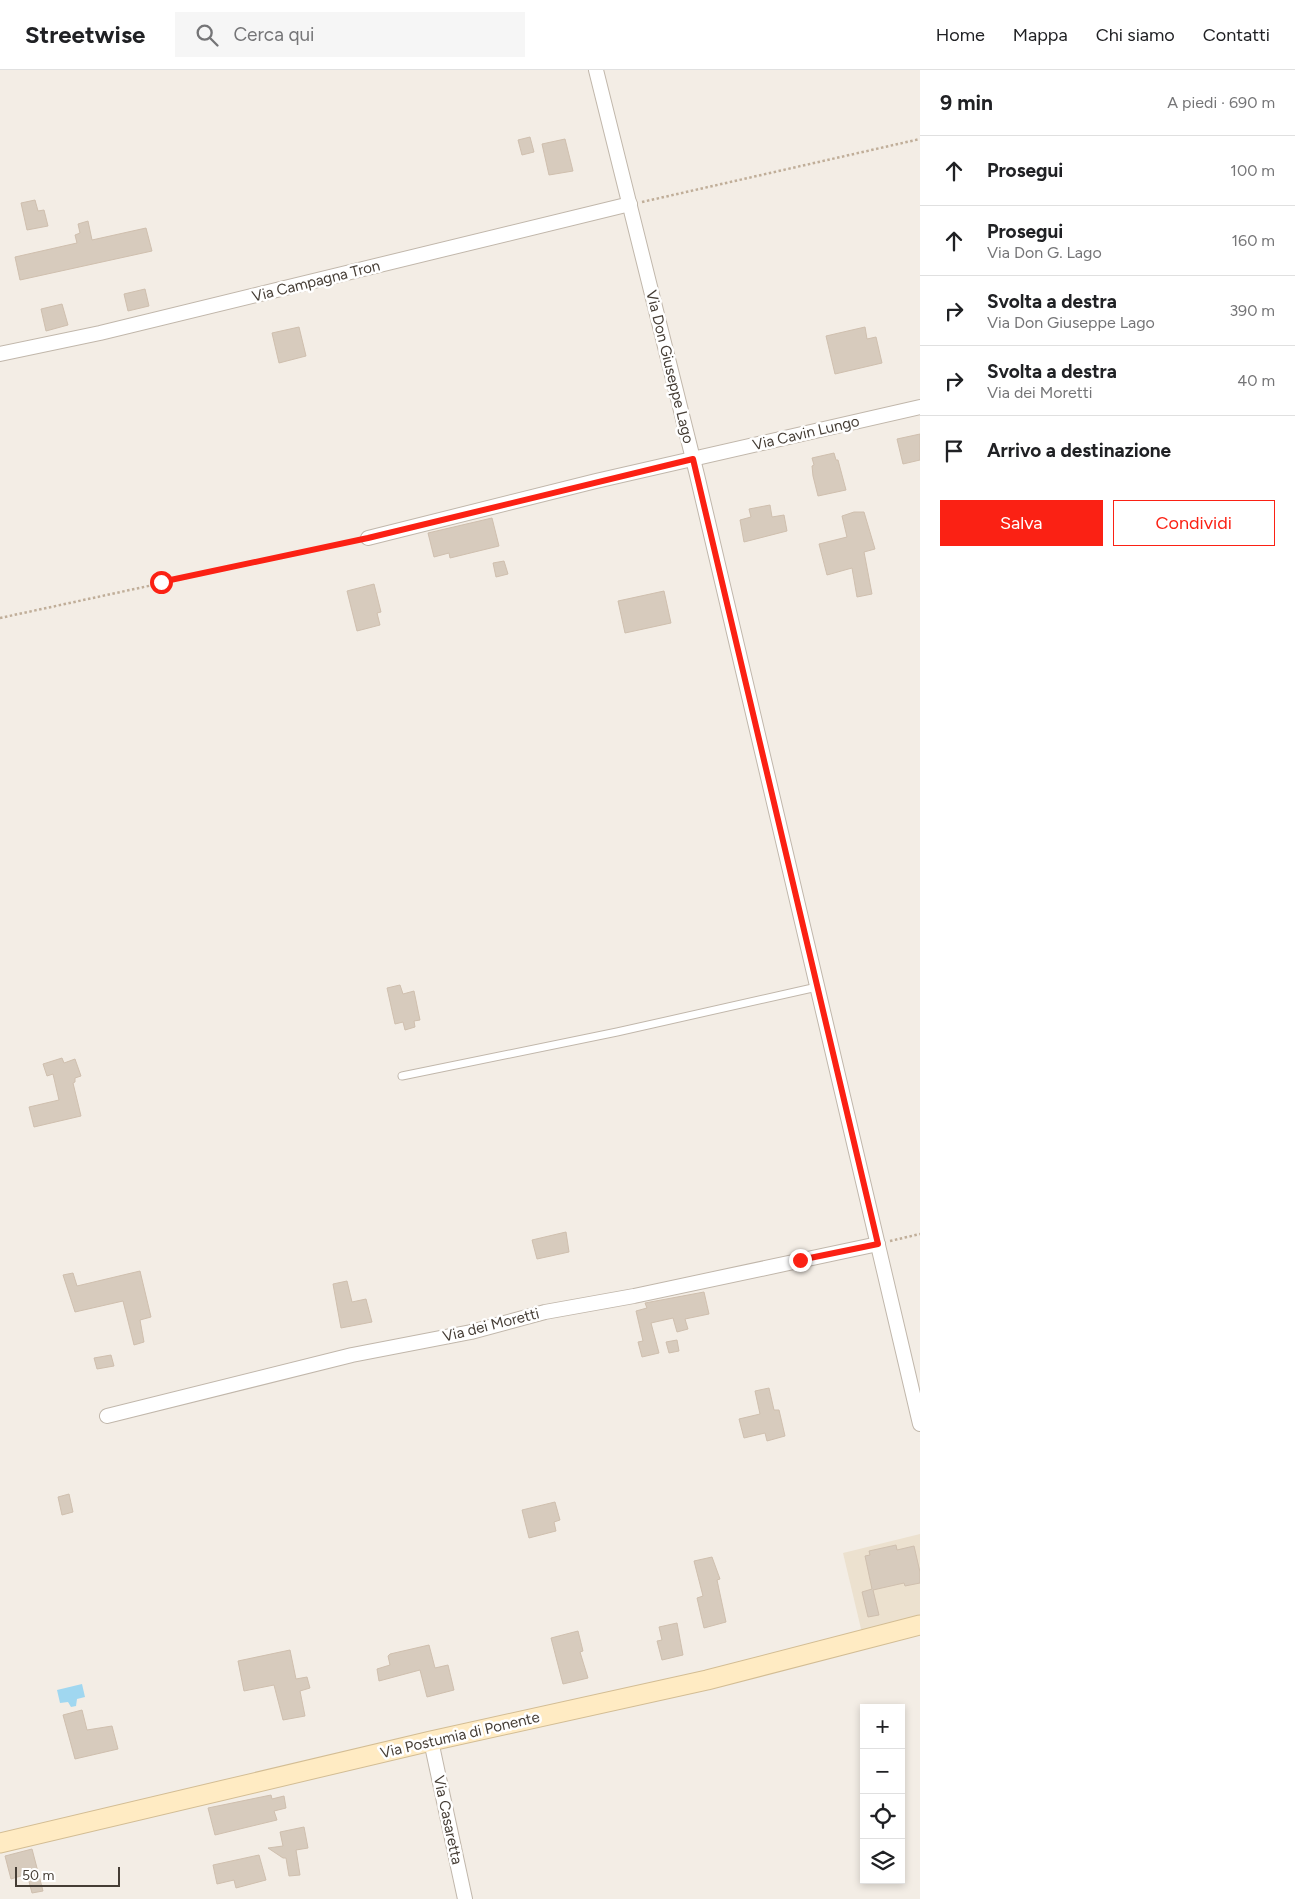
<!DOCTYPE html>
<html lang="it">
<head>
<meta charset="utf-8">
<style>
	:root { --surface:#fff; --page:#f6f6f6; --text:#202124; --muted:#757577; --line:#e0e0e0; --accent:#fb2114 }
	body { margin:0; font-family:Figtree,sans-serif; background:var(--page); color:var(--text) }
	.controls { position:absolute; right:15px; bottom:15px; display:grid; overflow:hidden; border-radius:0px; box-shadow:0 2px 8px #0003 }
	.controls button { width:45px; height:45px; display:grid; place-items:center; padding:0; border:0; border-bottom:1px solid var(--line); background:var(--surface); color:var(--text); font:25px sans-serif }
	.scale { position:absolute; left:15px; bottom:12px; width:105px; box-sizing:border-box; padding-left:5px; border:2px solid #453d35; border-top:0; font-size:14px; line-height:18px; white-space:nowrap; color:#453d35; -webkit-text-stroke:4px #fff; paint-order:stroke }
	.stop { position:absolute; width:15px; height:15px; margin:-11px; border:4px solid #fb2114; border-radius:50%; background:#fff }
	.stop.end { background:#fb2114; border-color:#fff; box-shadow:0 1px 5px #0008 }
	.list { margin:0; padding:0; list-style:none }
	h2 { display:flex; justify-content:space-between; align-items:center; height:65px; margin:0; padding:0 20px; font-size:21px }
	h2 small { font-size:16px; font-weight:400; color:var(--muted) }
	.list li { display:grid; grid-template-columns:32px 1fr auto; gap:15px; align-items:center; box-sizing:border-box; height:70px; padding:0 20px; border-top:1px solid var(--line) }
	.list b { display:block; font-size:19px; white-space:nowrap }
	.list p { margin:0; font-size:16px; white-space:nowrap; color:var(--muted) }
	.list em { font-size:16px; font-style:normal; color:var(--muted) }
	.actions { display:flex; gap:10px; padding:15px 20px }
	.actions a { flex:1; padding:11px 0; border:1px solid var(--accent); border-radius:0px; text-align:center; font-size:18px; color:var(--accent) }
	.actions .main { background:var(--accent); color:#fff }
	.icon { flex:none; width:28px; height:28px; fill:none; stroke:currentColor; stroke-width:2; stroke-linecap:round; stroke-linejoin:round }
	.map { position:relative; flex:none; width:920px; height:1829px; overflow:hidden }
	header { display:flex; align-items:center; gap:30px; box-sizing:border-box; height:70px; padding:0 25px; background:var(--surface); border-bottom:1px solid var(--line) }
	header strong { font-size:24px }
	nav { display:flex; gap:28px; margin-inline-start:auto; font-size:18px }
	.search { width:350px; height:45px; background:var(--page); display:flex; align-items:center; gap:12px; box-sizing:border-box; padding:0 18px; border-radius:0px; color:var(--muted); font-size:19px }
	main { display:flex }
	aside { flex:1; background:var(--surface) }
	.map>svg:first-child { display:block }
</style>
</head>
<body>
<header>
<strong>Streetwise</strong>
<div class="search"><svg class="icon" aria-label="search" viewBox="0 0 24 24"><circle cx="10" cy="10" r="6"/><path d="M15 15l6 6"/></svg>Cerca qui</div>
<nav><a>Home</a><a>Mappa</a><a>Chi siamo</a><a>Contatti</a></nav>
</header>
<main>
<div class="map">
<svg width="920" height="1829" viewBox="0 0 920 1829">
	<rect width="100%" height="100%" fill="#f3ede5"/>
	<!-- education -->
	<polygon fill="#ece1cf" points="920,1464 920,1549 862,1563 843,1483"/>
	<!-- water -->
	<polygon fill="#a0d7f0" points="82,1614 85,1627 77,1629 76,1636 71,1637 68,1632 60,1633 57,1620"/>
	<!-- building -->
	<g fill="#d7cbbd" stroke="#cfbfae">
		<polygon points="530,67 534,82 522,85 518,70"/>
		<polygon points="565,69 573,101 549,105 542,74"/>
		<polygon points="35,130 38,141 44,140 48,156 27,160 21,133"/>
		<polygon points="88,151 92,170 146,158 152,181 20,210 15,187 77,173 75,165 80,163 78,154"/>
		<polygon points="145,219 149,236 128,241 124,224"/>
		<polygon points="62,234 68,255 46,261 41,239"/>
		<polygon points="299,257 306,286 279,293 272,263"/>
		<polygon points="865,257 867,269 876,267 882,293 835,304 826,266"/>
		<polygon points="920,364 920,390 903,394 897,369"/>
		<polygon points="834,383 836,390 838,390 846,420 818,426 813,406 812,396 814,395 812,388"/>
		<polygon points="770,435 772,447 784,445 787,461 744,472 740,450 751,447 749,439"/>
		<polygon points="854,442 864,442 875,479 864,482 872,524 857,527 852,498 827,505 819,474 847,467 842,446"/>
		<polygon points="492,448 499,476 450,488 449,483 434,487 428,463"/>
		<polygon points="504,491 508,504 496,507 493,493"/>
		<polygon points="374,514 381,542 377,543 380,555 357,561 347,521"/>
		<polygon points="664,521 671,553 625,563 618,531"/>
		<polygon points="400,915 403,924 414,921 420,950 414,951 415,957 405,960 403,952 395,954 387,918"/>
		<polygon points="62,988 64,993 75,989 81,1006 75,1008 75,1012 73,1013 81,1046 34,1057 29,1037 59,1030 53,1004 47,1006 43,994"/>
		<polygon points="566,1162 569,1182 537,1189 532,1170"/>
		<polygon points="140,1201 151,1247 140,1250 144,1272 134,1275 123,1231 75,1242 63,1205 73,1203 77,1216"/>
		<polygon points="347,1211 352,1232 366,1229 372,1252 341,1258 333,1214"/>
		<polygon points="704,1222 709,1244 685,1249 688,1259 677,1262 673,1248 651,1253 659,1283 642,1287 638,1272 643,1271 636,1241 647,1238 645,1233"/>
		<polygon points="677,1270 679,1281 669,1283 666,1272"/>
		<polygon points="111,1285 114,1296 97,1299 94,1288"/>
		<polygon points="769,1318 774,1340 779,1340 785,1366 767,1371 765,1363 744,1368 739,1349 760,1344 755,1321"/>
		<polygon points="69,1424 73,1442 62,1445 58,1427"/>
		<polygon points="555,1432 560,1450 554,1452 556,1461 529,1468 522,1440"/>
		<polygon points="896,1475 897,1480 914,1476 920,1502 920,1513 905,1516 904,1513 873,1520 879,1545 868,1547 862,1522 872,1519 865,1486 870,1485 869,1481"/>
		<polygon points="712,1487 720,1509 717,1510 726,1552 704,1558 697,1528 703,1526 694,1491"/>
		<polygon points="677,1553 683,1585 662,1590 657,1571 662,1570 659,1557"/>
		<polygon points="578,1561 583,1581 580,1582 588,1608 563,1614 551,1568"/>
		<polygon points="429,1575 435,1598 448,1595 454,1620 427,1627 420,1600 379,1611 377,1599 390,1595 388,1586 390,1584"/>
		<polygon points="290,1580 296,1609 307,1607 310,1618 300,1621 305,1646 283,1650 274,1615 244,1621 238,1591"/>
		<polygon points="82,1640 87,1660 112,1656 118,1679 75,1689 63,1645"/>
		<polygon points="271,1725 272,1729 284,1726 286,1738 274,1741 277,1750 215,1765 208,1738"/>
		<polygon points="304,1757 308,1778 296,1780 300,1805 289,1806 286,1788 283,1788 268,1778 283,1776 280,1762"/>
		<polygon points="32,1779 43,1821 32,1823 27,1804 11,1809 5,1786"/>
		<polygon points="259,1785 266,1810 236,1818 234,1810 217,1814 213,1795"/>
	</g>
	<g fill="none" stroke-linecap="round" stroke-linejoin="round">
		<!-- service casing -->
		<g stroke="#c1b7ab" stroke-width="9">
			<polyline id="service" points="402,1006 617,962 817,917"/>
		</g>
		<!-- minor casing -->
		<g stroke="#c1b7ab" stroke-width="16">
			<g id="minor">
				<polyline points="596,0 697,405 920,1354"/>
				<polyline points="0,284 100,263 630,134"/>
				<polyline points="368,468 596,411 920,337"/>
				<polyline points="107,1346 352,1285 471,1262 545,1242 634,1226 878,1174"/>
				<polyline points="431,1671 465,1829"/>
			</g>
		</g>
		<!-- secondary casing -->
		<g stroke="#d3bd94" stroke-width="21">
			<polyline id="secondary" points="0,1773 431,1671 707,1610 920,1555"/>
		</g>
		<!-- path -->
		<g stroke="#c0ae99" stroke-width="2.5" stroke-dasharray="2.5 2.5" stroke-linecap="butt">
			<polyline points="642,132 920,69"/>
			<polyline points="0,548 357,471"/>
			<polyline points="890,1171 920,1164"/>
		</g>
		<!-- service -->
		<use href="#service" stroke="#fff" stroke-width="7"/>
		<!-- minor -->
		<use href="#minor" stroke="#fff" stroke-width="14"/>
		<!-- secondary -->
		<use href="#secondary" stroke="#ffebc3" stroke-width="19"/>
	</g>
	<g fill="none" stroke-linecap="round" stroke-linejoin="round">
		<!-- route -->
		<polyline stroke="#fb2114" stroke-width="6" points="161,512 368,468 693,389 878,1174 800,1190"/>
	</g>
	<g text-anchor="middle" stroke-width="5" stroke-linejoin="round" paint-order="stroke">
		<!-- street labels -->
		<g font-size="15" fill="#453d35" stroke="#fff">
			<text transform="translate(316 211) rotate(-14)" y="5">Via Campagna Tron</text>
			<text transform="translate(670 297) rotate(76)" y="5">Via Don Giuseppe Lago</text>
			<text transform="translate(806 363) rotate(-13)" y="5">Via Cavin Lungo</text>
			<text transform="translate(491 1255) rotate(-14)" y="5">Via dei Moretti</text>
			<text transform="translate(460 1665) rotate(-13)" y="5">Via Postumia di Ponente</text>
			<text transform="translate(448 1750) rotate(78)" y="5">Via Casaretta</text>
		</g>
	</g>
</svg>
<div class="controls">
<button>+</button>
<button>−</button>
<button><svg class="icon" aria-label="locate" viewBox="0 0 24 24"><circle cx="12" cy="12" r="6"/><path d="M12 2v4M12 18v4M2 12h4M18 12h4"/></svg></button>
<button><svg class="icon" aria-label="layers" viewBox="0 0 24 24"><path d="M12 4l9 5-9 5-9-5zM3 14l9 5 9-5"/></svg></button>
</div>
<div class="scale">50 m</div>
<div class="stop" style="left:161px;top:512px"></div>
<div class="stop end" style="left:800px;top:1190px"></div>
</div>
<aside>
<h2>9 min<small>A piedi · 690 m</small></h2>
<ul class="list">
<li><svg class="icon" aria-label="ahead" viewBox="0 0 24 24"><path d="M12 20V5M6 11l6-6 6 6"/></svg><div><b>Prosegui</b></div><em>100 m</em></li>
<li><svg class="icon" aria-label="ahead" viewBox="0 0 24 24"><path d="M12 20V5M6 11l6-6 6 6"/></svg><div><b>Prosegui</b><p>Via Don G. Lago</p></div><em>160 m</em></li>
<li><svg class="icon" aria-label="right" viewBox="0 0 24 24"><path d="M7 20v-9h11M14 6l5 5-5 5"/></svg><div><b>Svolta a destra</b><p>Via Don Giuseppe Lago</p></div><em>390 m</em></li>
<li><svg class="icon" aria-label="right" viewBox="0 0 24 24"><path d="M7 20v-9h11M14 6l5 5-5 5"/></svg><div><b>Svolta a destra</b><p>Via dei Moretti</p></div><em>40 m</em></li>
<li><svg class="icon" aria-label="arrive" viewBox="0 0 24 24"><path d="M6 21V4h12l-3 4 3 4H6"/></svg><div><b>Arrivo a destinazione</b></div></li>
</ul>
<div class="actions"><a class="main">Salva</a><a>Condividi</a></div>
</aside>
</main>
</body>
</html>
